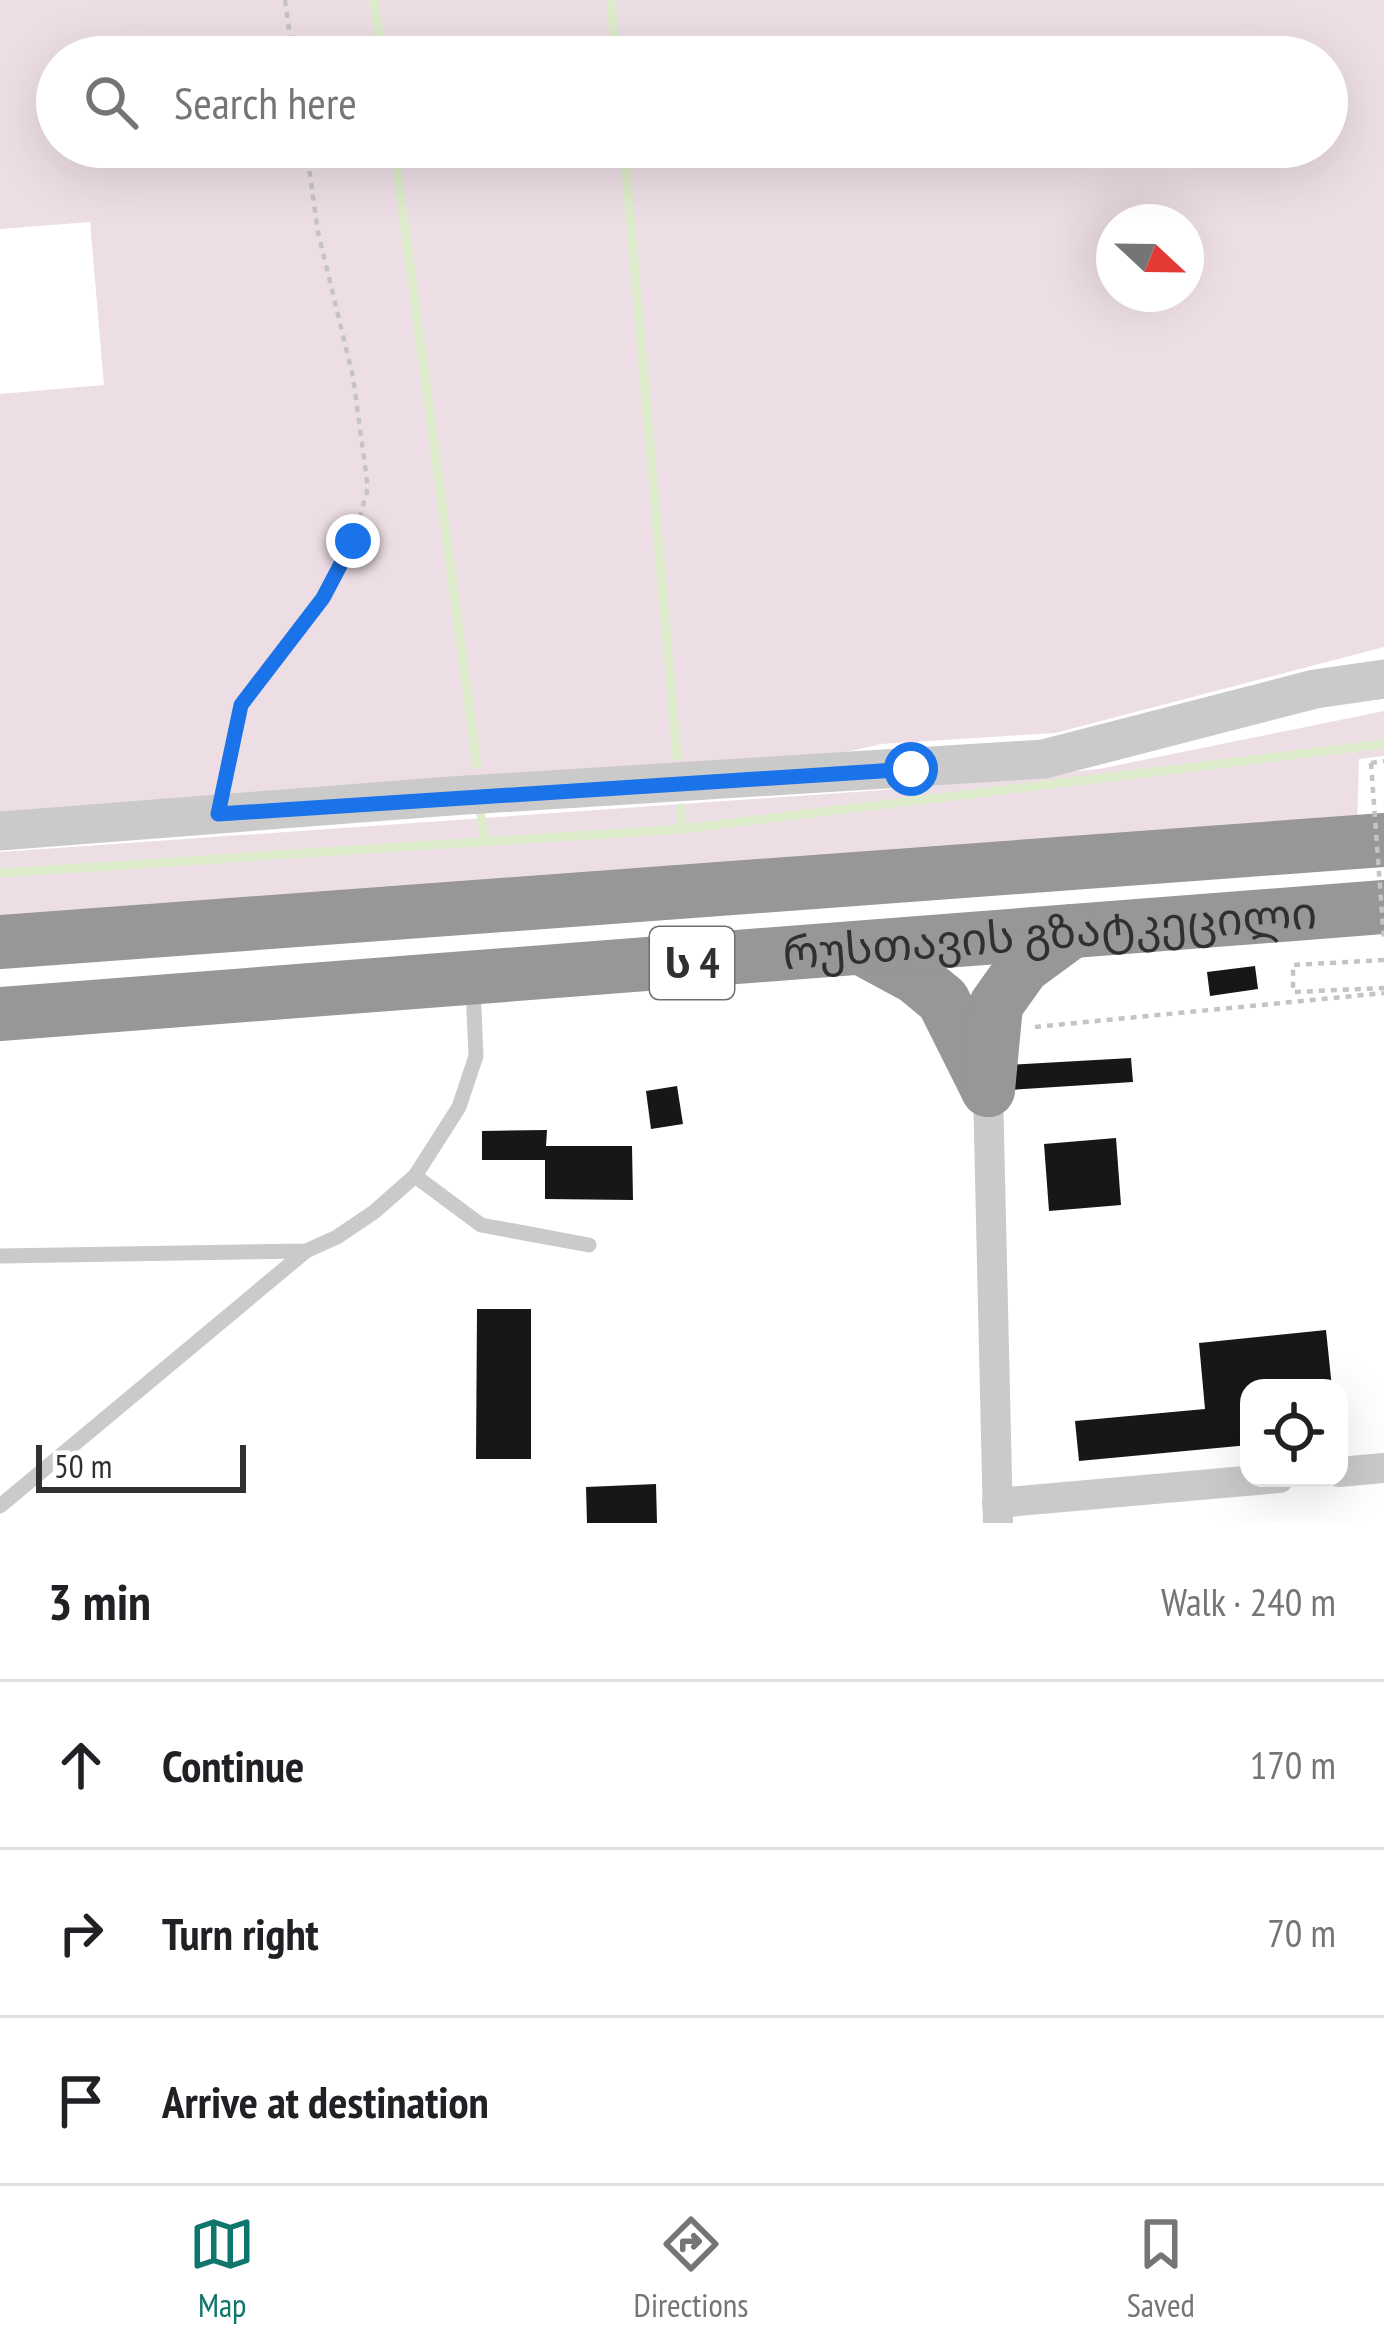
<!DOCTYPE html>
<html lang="en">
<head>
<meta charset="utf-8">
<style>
	:root { --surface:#fff; --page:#f2f2f2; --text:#202124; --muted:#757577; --line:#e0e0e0; --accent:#0f766e }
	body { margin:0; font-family:"PT Sans Narrow","Noto Sans Georgian",sans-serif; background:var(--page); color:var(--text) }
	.controls { position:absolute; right:36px; bottom:36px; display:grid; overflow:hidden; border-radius:24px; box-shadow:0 12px 48px #0002 }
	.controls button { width:108px; height:108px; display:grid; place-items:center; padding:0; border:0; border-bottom:3px solid var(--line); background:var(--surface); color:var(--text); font:60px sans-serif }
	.compass { position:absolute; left:1096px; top:204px; width:108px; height:108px; border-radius:50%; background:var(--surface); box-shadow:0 12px 48px #0002; rotate:112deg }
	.scale { position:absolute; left:36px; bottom:30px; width:210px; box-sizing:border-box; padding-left:12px; border:6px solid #303030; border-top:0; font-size:33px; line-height:42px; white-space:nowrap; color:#303030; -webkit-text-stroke:9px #fff; paint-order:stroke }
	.stop { position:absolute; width:36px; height:36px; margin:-27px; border:9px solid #1a73e8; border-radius:50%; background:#fff }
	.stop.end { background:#1a73e8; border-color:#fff; box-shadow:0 3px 12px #0008 }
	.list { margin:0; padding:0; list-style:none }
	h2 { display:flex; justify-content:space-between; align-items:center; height:156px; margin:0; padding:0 48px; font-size:51px }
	h2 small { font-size:39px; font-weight:400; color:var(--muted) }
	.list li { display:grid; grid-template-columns:78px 1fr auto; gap:36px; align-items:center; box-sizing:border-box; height:168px; padding:0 48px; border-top:3px solid var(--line) }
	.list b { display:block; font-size:45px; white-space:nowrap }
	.list em { font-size:39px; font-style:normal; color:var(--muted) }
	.icon { flex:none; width:66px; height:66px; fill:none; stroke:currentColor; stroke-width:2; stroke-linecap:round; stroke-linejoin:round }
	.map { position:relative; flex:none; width:1384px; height:1523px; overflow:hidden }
	.search { position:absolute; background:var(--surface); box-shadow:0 12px 48px #0002; left:36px; right:36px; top:36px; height:132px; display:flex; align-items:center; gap:30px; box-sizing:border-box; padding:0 42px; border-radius:66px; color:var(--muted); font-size:45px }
	.sheet { height:660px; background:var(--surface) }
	nav { display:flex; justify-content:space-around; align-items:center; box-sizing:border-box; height:168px; border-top:3px solid var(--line); background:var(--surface); font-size:33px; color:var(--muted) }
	nav a { display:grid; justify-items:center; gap:6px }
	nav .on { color:var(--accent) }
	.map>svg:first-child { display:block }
</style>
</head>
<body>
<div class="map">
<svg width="1384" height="1523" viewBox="0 0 1384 1523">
	<rect width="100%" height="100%" fill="#fff"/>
	<!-- green -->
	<g fill="#eddee5" fill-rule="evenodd">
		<path d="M0,0H1384V647L1055,733L881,744L757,773L0,823V394L104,385L90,222L0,229ZM57,57H1327V147H57ZM1114,222H1186V294H1114Z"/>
		<polygon points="1384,711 1384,756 1359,759 1357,826 0,926 0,852 883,790 1099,769"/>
	</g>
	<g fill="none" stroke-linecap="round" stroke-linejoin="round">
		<!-- stream -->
		<g stroke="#ddeccb" stroke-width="9">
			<polyline points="374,0 382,57"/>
			<polyline points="611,0 616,57"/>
			<polyline points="394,147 477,765"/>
			<polyline points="624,147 677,757"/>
			<polyline points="681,808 682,829"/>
			<polyline points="480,809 485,841"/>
			<polyline points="0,873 682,829 1384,744"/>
		</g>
	</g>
	<!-- building -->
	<g fill="#171717">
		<polygon points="1255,966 1258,989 1210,996 1207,972"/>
		<polygon points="1131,1058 1133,1082 1010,1090 1008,1065"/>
		<polygon points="677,1086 683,1124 651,1129 646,1091"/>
		<polygon points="547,1130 546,1146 632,1146 633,1200 545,1199 545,1160 482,1160 482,1131"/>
		<polygon points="1116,1138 1121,1205 1049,1211 1044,1144"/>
		<polygon points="477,1309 531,1309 531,1459 476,1459"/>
		<polygon points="1326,1330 1332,1388 1249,1388 1249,1445 1079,1461 1075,1421 1205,1409 1199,1343"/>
		<polygon points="656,1484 657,1523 587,1523 586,1487"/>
	</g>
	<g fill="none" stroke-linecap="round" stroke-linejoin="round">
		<!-- path -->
		<g stroke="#c4c4c4" stroke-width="4.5" stroke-dasharray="6 6" stroke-linecap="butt">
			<polyline points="285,0 293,57"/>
			<polyline points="1371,763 1384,761"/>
			<polyline points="224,780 241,705 323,598 353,541 368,488 353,377 318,232 306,147"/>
			<polyline points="1384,960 1293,965 1293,992 1384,988"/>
			<polyline points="1035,1027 1384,993"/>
		</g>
		<!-- service -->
		<g stroke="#cacaca" stroke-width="15">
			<polyline points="415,1176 481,1225 589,1245"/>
			<polyline points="0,1256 306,1251 337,1237 374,1212 415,1176 459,1107 476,1056 473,988"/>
			<polyline points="0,1506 306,1251"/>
		</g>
		<!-- minor -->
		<g stroke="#cacaca" stroke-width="30">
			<polyline points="988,1090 998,1523"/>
			<polyline points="1339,1472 1384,1468"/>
			<polyline points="997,1503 1279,1478"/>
		</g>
		<!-- tertiary -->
		<polyline stroke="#cacaca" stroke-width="39" points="0,831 451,796 1044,759 1315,689 1384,679"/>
		<!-- motorway -->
		<g stroke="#979797" stroke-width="54">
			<polyline points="0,942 1384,840"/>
			<polyline points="865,950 915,977 943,1000 988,1090"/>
			<path id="s1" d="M0,1014L1384,907"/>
			<polyline points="988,1090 996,1005 1023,967 1072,931"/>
		</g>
		<!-- path-bridge -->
		<polyline stroke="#c4c4c4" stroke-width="4.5" stroke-dasharray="6 6" stroke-linecap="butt" points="1371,763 1384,942"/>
	</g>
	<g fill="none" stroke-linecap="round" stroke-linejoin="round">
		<!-- route -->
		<polyline stroke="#1a73e8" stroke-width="15" points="353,541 323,598 241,705 218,814 911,769"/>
	</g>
	<g text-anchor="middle" stroke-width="12" stroke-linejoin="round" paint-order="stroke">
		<!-- shield labels -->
		<rect fill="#fff" stroke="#6e6e6e" stroke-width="3" x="650" y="927" width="84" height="72" rx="9"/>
		<g font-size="42" font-weight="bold" fill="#303030">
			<text x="692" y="978">ს 4</text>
		</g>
		<!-- street labels -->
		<g font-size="45" fill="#303030" stroke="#fff">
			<text dy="16" stroke="none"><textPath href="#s1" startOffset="1053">რუსთავის გზატკეცილი</textPath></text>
		</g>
	</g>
</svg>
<div class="controls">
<button><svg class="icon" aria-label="locate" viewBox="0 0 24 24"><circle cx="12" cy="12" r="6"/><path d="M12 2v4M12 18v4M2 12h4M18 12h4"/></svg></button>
</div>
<svg class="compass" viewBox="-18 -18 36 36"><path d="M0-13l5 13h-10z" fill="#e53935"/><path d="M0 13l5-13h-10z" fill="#757577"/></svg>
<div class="scale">50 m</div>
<div class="stop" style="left:911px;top:769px"></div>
<div class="stop end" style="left:353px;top:541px"></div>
<div class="search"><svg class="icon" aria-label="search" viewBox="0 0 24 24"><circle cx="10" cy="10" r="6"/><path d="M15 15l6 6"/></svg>Search here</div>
</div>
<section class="sheet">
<h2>3 min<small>Walk · 240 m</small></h2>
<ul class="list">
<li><svg class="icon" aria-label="ahead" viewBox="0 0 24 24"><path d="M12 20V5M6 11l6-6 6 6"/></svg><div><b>Continue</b></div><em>170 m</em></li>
<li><svg class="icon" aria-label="right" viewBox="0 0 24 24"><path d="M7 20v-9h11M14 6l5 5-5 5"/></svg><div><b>Turn right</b></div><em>70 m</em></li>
<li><svg class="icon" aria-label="arrive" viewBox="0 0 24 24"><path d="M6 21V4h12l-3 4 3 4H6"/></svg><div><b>Arrive at destination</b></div></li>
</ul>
</section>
<nav>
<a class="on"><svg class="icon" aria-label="map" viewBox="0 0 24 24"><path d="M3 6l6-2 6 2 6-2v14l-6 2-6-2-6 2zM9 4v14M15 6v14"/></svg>Map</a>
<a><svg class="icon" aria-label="directions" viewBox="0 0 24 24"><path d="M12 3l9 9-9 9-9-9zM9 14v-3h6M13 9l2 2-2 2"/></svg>Directions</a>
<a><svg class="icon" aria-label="saved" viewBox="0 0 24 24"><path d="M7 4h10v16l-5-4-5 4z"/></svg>Saved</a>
</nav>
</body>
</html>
